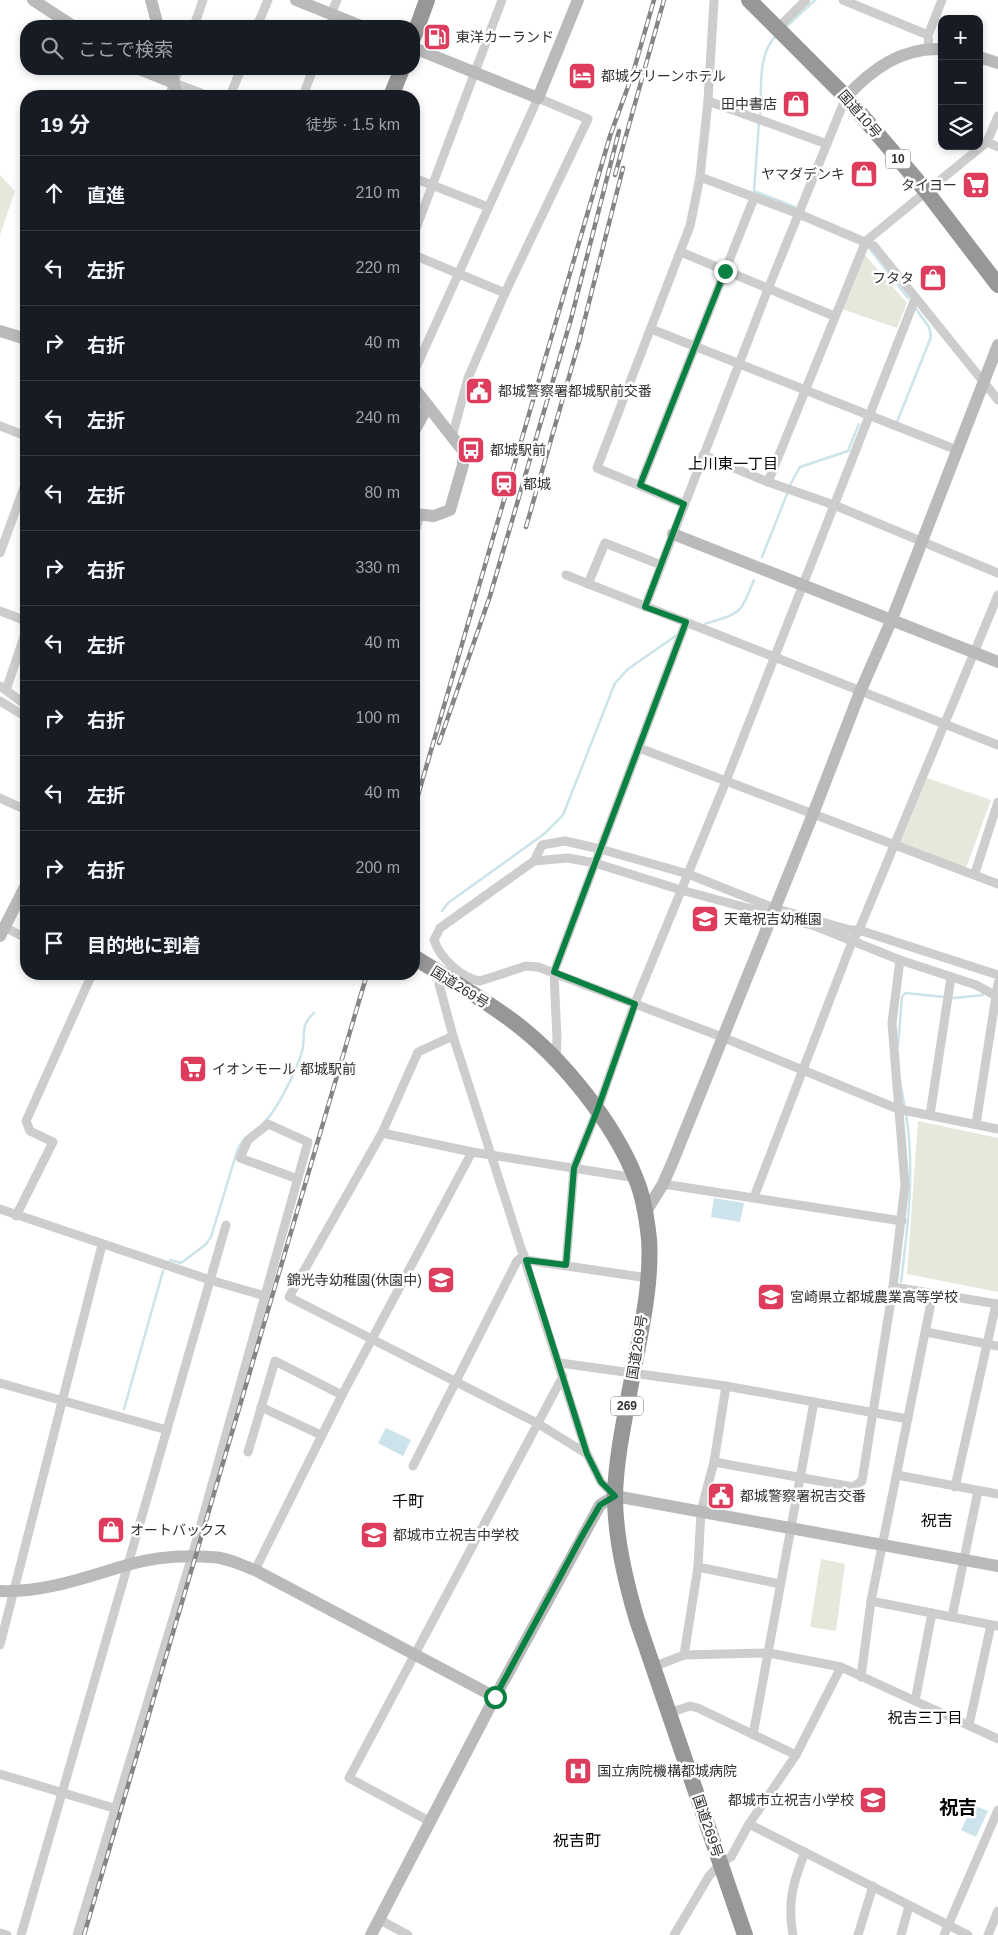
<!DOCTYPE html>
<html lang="ja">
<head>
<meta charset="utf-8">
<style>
	:root { --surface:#171b24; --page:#242831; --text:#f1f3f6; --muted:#9ea1a6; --line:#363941 }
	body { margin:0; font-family:Arial,"Noto Sans JP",sans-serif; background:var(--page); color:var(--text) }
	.controls { position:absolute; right:15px; top:15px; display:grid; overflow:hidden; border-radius:10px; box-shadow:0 2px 8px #0003 }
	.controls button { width:45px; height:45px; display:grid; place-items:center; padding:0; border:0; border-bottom:1px solid var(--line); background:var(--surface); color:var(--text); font:25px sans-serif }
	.stop { position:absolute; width:15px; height:15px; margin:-11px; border:4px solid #0b8043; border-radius:50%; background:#fff }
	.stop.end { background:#0b8043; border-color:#fff; box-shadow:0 1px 5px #0008 }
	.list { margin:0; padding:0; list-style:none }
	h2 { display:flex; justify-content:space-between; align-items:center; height:65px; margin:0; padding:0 20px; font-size:21px }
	h2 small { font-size:16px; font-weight:400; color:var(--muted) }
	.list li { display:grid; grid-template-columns:32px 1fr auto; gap:15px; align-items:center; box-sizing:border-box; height:75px; padding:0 20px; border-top:1px solid var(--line) }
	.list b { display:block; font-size:19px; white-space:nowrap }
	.list em { font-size:16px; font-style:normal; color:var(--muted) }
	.icon { flex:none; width:28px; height:28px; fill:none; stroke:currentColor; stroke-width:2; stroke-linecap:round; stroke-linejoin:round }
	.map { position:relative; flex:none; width:998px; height:1935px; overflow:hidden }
	.search { position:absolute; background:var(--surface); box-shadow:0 2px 8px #0003; left:20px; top:20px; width:400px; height:55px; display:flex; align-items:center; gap:12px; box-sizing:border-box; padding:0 18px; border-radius:20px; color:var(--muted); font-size:19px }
	.panel { position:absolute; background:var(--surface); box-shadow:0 2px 8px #0003; left:20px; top:90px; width:400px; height:890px; border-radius:20px }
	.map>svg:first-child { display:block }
</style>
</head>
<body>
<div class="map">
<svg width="998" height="1935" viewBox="0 0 998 1935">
	<rect width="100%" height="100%" fill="#fff"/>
	<!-- green -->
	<g fill="#e5e9dc">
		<polygon points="0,175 15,191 0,235"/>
		<polygon points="864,254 907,303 897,328 842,309"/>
		<polygon points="927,778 991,800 966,868 900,843"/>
		<polygon points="918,1121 998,1138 998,1292 907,1274"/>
		<polygon points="821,1559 845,1564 836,1631 810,1627"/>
	</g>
	<!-- water -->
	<g fill="#cce3eb">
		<polygon points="714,1198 744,1203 740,1222 711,1217"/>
		<polygon points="386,1428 411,1440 403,1456 378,1443"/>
		<polygon points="973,1805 988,1811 976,1837 961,1830"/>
	</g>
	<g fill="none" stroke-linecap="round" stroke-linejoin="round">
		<!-- stream -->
		<g stroke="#cce3eb" stroke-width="2.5">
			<polyline points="786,27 815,0"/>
			<path d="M760,116C762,92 757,53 776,36"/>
			<polyline points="759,122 754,191 795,207"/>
			<polyline points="870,249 908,298"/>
			<polyline points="897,422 931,337 929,327 916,309"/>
			<polyline points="790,485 800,467 848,451 859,424"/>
			<polyline points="762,557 787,494"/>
			<path d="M705,624C742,612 739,616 754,580"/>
			<polyline points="442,911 448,903 544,834 563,815 615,683 628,669 677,635"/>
			<polyline points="898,1046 902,997 905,993 954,998 983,995"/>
			<polyline points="901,1087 905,1108"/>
			<path d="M264,1122C277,1111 300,1064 303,1047C305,1032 301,1024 314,1013"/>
			<polyline points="170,1260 181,1263 205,1245 211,1237 238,1148 245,1138"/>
			<path d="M901,1282C908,1226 915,1169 906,1114"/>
			<polyline points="124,1409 163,1271"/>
		</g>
		<!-- street -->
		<g stroke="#cdcdcd" stroke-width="9">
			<polyline points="843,0 928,35"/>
			<polyline points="331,14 337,0"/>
			<polyline points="194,26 203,0"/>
			<polyline points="257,26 268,0"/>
			<polyline points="330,26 334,15"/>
			<polyline points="778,28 806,0"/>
			<polyline points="929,49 928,35 942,0"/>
			<polyline points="174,83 209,96"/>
			<polyline points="169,96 179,69"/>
			<polyline points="230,96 241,69"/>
			<polyline points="303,96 313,69"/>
			<polyline points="708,101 827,144"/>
			<polyline points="987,142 998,147"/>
			<polyline points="700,177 799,214 874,246 998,400"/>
			<polyline points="414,178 488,207"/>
			<polyline points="414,234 502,0"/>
			<polyline points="681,252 834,316"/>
			<polyline points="414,255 505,293"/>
			<polyline points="651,329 957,450"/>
			<polyline points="414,372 538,98 588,119 505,293 468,378 452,437"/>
			<polyline points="0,426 26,436"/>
			<polyline points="703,455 768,482 834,505 998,573"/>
			<polyline points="768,482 866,241 987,142 998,116"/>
			<polyline points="640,485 754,198"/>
			<polyline points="684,504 597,468 690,226 700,177 708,101 714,0"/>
			<polyline points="414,536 420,515"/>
			<polyline points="0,553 26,482"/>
			<polyline points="566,575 998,745"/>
			<polyline points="588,584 605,543 661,565"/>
			<polyline points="645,607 768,289 846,97"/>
			<polyline points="0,611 26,621"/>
			<polyline points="0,686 26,705"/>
			<polyline points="6,690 26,631"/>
			<polyline points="0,701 26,717"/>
			<polyline points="639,748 998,884"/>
			<polyline points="0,798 26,810"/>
			<polyline points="534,861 568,858 595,863 681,890 815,926 900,960 976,985 998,997"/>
			<polyline points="975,873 998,802"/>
			<polyline points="4,927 26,938"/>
			<path d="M998,975L859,930H850L774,908L688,874L600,849L565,841L542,845L534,861L440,928L434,940C440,958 461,978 480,981L526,966L538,967L722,1037L898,1109L998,1129"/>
			<polyline points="439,984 453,1036 587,1454 601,1482 615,1496"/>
			<polyline points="453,1036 418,1052 382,1133 289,1297 537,1423 587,1454"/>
			<polyline points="556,1059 557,1039 554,972 686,622"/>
			<polyline points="930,1115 951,977"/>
			<polyline points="976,1124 998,983"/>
			<polyline points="382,1133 472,1152 636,1178"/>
			<polyline points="663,1184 902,1221"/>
			<polyline points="754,1197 852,942 859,930 998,595"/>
			<polyline points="0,1209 210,1280 265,1296"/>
			<polyline points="16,1216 53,1142 30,1131 26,1121 92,974"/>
			<polyline points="526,1260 648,1278"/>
			<polyline points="566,1265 574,1168 597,1111 635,1003 726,781 915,299"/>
			<polyline points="893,1287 998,1304"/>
			<polyline points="926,1332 998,1346"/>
			<polyline points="560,1363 726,1386 908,1419"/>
			<polyline points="0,1383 167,1430"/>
			<polyline points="261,1407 321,1435"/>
			<polyline points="248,1452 275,1361 342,1395"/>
			<polyline points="714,1462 853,1487 862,1481 893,1287 905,1185 892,1023 900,960"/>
			<polyline points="413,1466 517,1261 524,1255"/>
			<polyline points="897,1475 998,1494"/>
			<polyline points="955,1487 996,1304"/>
			<polyline points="698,1567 780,1584"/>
			<polyline points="255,1570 342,1395 472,1152"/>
			<polyline points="871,1601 998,1626"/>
			<polyline points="952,1617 978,1491"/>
			<polyline points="0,1645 102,1245"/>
			<polyline points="684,1655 698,1567 701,1511 714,1462 726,1386"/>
			<polyline points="653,1667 684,1655 769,1653 841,1667 998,1739"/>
			<polyline points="861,1677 871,1601 933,1293"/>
			<polyline points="915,1701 932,1613"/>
			<polyline points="669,1713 690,1706 698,1708 796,1755"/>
			<polyline points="969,1725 991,1625"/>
			<polyline points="753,1735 814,1402"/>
			<polyline points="0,1774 117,1809"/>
			<polyline points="431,1822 349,1778 563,1376"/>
			<polyline points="749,1824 968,1935"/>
			<polyline points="380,1920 408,1935"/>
			<polyline points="0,1933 7,1935"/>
			<polyline points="21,1935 226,1225"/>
			<polyline points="77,1935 192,1556 308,1142 268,1124 248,1140 240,1158 298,1179"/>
			<polyline points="674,1935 709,1876 721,1863 731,1857 749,1824 796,1755 841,1667"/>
			<path d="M793,1935C787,1903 793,1882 805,1852"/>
			<polyline points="858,1935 873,1886"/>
			<polyline points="901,1935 909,1906"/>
			<polyline points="944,1935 998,1810"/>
			<polyline points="988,1935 998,1911"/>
		</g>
		<!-- secondary -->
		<g stroke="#bababa" stroke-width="12">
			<polyline points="33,0 73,26"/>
			<polyline points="151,0 158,26"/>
			<polyline points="296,0 361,26"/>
			<polyline points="414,48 538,98 578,0"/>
			<polyline points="979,57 998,63"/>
			<polyline points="139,69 174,83"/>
			<polyline points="170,69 177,96"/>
			<path d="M846,97C872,69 902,47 942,49"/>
			<polyline points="0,331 26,339"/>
			<polyline points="414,388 464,452 463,465 450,510 434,516 414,514"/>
			<polyline points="414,431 428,406"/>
			<polyline points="673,534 998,662"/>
			<polyline points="0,936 26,885"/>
			<polyline points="645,1213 663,1184 673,1161 813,814 860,692 892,619 998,345"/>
			<path d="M0,1591C44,1593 86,1577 127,1565C155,1557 183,1555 211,1557C226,1557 241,1565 255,1570L495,1697"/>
			<polyline points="371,1935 495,1697 600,1505 615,1496 998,1566"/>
		</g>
		<!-- highway -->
		<g stroke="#979797" stroke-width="16">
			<polyline points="749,0 846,97 926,191 998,285"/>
			<polyline points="414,36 427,0"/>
			<polyline points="391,96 402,69"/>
			<path d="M414,957C447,978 482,998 514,1022C562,1058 614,1123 636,1179C644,1198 647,1220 649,1239C652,1283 641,1330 633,1373C626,1413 616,1455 615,1496C615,1538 625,1580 637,1620L745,1935"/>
		</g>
		<!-- rail casing -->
		<g stroke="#858585" stroke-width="4.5">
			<g id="rail">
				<polyline points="615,175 664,0"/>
				<polyline points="526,527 579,342 623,168"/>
				<polyline points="439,743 490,596 571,319 619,131"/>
				<polyline points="414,809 610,136 633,73 654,0"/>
				<polyline points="84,1935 367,974"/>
			</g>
		</g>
		<!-- rail -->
		<use href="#rail" stroke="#fff" stroke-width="2.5" stroke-dasharray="8" stroke-linecap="butt"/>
	</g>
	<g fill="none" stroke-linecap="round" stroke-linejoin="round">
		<!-- route -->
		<polyline stroke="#0b8043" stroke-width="6" points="495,1697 582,1536 600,1505 615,1496 601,1482 587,1454 526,1260 566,1265 574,1168 597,1111 635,1004 554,972 686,622 645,607 684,504 640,485 725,271"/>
	</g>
	<!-- icons -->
	<defs>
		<g id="fuel-square" transform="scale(1.4375)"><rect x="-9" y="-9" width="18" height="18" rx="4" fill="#dd3c5c" stroke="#fff"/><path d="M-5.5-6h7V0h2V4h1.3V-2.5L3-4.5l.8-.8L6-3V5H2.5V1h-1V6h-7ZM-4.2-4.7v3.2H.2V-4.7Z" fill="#fff"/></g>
		<g id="hotel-square" transform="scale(1.4375)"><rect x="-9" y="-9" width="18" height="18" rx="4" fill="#dd3c5c" stroke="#fff"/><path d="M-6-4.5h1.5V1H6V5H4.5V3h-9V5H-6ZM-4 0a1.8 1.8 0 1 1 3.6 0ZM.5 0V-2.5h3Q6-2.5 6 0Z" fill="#fff"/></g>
		<g id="shop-square" transform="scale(1.4375)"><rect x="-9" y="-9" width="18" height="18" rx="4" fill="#dd3c5c" stroke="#fff"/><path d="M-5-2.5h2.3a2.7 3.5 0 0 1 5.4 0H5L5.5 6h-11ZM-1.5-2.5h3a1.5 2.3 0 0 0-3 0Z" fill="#fff"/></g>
		<g id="supermarket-square" transform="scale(1.4375)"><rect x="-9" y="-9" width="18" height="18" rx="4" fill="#dd3c5c" stroke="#fff"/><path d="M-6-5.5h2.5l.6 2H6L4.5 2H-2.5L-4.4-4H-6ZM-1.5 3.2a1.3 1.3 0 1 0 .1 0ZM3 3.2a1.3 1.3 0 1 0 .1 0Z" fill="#fff"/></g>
		<g id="civic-square" transform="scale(1.4375)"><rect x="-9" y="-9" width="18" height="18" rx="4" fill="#dd3c5c" stroke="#fff"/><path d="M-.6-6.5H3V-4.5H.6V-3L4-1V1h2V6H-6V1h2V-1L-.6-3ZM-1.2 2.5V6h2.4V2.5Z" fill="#fff"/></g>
		<g id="bus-square" transform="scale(1.4375)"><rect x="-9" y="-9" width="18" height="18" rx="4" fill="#dd3c5c" stroke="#fff"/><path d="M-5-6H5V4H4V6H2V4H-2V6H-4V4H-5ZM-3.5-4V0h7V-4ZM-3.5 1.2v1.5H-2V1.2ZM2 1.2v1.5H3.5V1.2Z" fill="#fff"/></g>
		<g id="station-square" transform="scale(1.4375)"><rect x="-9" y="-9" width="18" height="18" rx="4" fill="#dd3c5c" stroke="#fff"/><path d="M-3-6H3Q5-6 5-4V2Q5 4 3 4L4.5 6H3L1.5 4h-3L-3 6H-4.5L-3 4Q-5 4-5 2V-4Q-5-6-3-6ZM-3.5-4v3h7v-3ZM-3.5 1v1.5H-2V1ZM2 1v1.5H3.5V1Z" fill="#fff"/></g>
		<g id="school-square" transform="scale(1.4375)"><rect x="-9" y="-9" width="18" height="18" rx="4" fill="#dd3c5c" stroke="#fff"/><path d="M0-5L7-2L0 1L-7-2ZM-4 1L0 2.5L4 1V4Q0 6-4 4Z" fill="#fff"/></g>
		<g id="hospital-square" transform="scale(1.4375)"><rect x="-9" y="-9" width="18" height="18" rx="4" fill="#dd3c5c" stroke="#fff"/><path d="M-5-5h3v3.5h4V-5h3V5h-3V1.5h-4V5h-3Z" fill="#fff"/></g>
	</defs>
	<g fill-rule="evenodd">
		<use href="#fuel-square" x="437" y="37"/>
		<use href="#hotel-square" x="582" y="76"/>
		<use href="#shop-square" x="796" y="104"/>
		<use href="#shop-square" x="864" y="174"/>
		<use href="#supermarket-square" x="976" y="185"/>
		<use href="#shop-square" x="933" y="278"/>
		<use href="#civic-square" x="479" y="391"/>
		<use href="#bus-square" x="471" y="450"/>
		<use href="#station-square" x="504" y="484"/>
		<use href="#school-square" x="705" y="919"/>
		<use href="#supermarket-square" x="193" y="1069"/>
		<use href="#school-square" x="441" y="1280"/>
		<use href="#school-square" x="771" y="1297"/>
		<use href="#civic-square" x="721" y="1496"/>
		<use href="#shop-square" x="111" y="1530"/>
		<use href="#school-square" x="374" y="1535"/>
		<use href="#hospital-square" x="578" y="1771"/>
		<use href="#school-square" x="873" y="1800"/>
	</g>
	<g text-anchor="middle" stroke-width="5" stroke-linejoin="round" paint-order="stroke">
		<!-- shield labels -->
		<g fill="#fff" stroke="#6e6e6e" stroke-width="1">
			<rect x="885.5" y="149.5" width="25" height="19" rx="4"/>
			<rect x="611" y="1396.5" width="32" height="19" rx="4"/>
		</g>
		<g font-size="12" font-weight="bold" fill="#303030">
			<text x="898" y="163">10</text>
			<text x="627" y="1410">269</text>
		</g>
		<!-- poi labels -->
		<g font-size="14" fill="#303030" stroke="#fff" text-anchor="start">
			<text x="456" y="42">東洋カーランド</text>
			<text x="601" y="81">都城グリーンホテル</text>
			<text x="777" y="109" text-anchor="end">田中書店</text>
			<text x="845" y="179" text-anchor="end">ヤマダデンキ</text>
			<text x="957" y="190" text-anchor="end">タイヨー</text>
			<text x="914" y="283" text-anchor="end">フタタ</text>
			<text x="498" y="396">都城警察署都城駅前交番</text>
			<text x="490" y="455">都城駅前</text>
			<text x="523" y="489">都城</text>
			<text x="724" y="924">天竜祝吉幼稚園</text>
			<text x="212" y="1074">イオンモール 都城駅前</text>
			<text x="422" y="1285" text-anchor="end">錦光寺幼稚園(休園中)</text>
			<text x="790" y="1302">宮崎県立都城農業高等学校</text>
			<text x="740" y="1501">都城警察署祝吉交番</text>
			<text x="130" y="1535">オートバックス</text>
			<text x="393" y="1540">都城市立祝吉中学校</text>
			<text x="597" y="1776">国立病院機構都城病院</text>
			<text x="854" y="1805" text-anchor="end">都城市立祝吉小学校</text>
		</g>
		<!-- street labels -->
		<g font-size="14" fill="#303030" stroke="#fff">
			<text transform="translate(860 114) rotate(49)" y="5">国道10号</text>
			<text transform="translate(460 987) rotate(32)" y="5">国道269号</text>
			<text transform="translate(637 1347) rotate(-81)" y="5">国道269号</text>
			<text transform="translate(708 1826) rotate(71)" y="5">国道269号</text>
		</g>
		<!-- neighbourhood labels -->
		<g font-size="15" fill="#000" stroke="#fff">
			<text x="733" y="469">上川東一丁目</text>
			<text x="925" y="1723">祝吉三丁目</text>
		</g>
		<!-- quarter labels -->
		<g font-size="16" fill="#000" stroke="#fff">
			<text x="408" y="1507">千町</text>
			<text x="937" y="1526">祝吉</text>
			<text x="577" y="1846">祝吉町</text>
		</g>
		<!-- district labels -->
		<g font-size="19" font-weight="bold" fill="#000" stroke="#fff">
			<text x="958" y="1814">祝吉</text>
		</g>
	</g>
</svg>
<div class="controls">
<button>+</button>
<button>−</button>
<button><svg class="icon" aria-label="layers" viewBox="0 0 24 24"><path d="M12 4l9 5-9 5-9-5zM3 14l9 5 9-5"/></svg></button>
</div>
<div class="stop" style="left:495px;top:1697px"></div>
<div class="stop end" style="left:725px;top:271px"></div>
<div class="search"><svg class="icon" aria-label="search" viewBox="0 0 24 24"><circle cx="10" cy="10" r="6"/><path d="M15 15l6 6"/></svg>ここで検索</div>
<section class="panel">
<h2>19 分<small>徒歩 · 1.5 km</small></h2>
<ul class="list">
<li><svg class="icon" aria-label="ahead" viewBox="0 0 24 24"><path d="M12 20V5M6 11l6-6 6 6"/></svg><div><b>直進</b></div><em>210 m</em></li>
<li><svg class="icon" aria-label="left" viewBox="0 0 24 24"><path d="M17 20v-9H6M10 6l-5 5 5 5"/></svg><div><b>左折</b></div><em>220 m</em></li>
<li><svg class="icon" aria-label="right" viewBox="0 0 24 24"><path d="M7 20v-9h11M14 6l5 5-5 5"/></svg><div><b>右折</b></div><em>40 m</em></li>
<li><svg class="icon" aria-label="left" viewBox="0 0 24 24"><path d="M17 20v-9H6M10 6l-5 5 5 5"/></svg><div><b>左折</b></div><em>240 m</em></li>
<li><svg class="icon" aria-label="left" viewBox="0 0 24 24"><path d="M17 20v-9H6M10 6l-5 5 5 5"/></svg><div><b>左折</b></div><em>80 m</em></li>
<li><svg class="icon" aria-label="right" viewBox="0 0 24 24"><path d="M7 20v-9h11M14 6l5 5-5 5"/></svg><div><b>右折</b></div><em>330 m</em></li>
<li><svg class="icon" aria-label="left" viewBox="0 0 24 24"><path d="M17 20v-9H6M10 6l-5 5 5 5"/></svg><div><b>左折</b></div><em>40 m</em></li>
<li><svg class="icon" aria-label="right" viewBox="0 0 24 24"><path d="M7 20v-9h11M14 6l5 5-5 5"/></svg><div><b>右折</b></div><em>100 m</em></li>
<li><svg class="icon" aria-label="left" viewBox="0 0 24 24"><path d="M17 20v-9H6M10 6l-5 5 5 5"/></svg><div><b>左折</b></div><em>40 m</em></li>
<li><svg class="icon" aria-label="right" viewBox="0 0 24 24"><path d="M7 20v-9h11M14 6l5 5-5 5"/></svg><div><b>右折</b></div><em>200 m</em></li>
<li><svg class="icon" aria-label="arrive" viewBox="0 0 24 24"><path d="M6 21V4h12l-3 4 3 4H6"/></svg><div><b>目的地に到着</b></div></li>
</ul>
</section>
</div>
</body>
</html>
